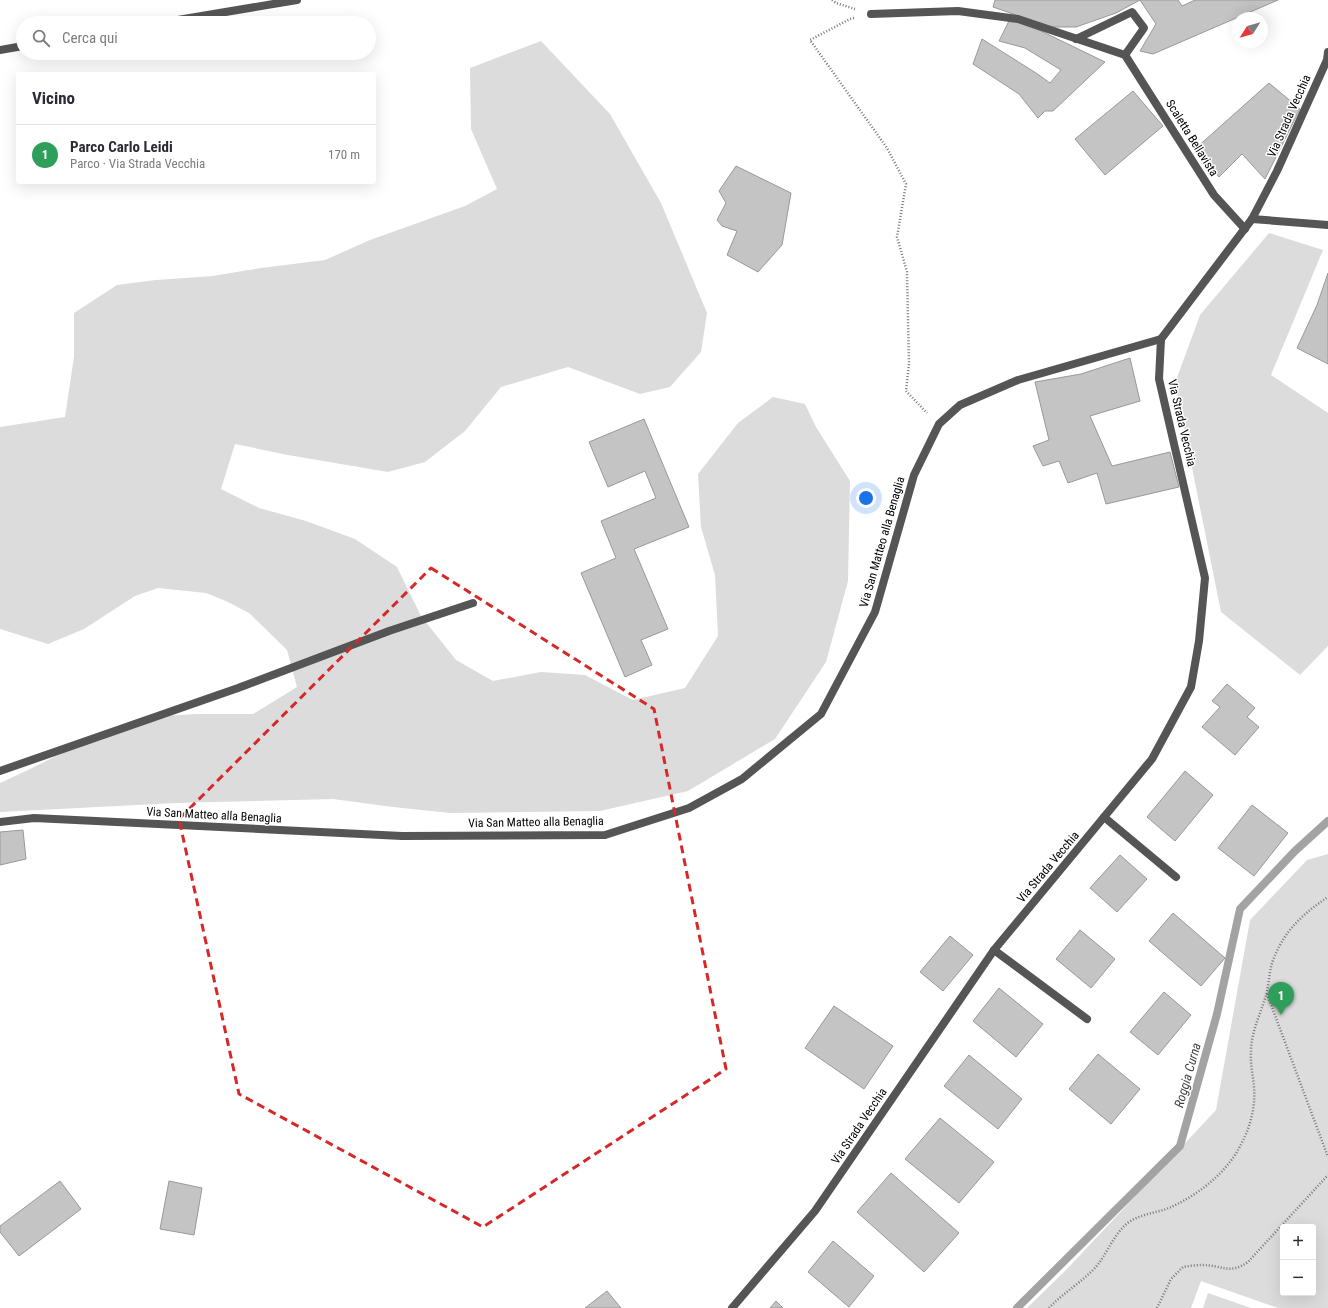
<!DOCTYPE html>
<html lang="it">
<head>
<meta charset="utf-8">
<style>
	:root { --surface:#fff; --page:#f2f2f3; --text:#2b2b33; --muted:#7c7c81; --line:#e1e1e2; --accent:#000 }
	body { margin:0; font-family:"Roboto Condensed",sans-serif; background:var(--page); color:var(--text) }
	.controls { position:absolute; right:12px; bottom:12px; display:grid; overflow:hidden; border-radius:4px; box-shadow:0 4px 16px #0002 }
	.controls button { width:36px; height:36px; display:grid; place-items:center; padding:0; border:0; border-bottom:1px solid var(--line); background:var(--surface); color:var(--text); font:20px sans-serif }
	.compass { position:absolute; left:1232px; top:12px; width:36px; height:36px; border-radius:50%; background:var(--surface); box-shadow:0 4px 16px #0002; rotate:233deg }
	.you { position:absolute; left:866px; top:498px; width:14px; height:14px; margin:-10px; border:3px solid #fff; border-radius:50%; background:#1a73e8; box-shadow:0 0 0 6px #1a73e833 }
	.badge { display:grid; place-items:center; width:26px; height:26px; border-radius:50%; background:var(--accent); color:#fff; font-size:13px; font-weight:700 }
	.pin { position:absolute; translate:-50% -33px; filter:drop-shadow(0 1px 2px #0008) }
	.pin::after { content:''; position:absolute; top:21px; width:14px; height:12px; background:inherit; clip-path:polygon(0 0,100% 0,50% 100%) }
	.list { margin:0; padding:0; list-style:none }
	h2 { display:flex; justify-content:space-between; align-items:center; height:52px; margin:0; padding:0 16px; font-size:17px }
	h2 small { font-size:13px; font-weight:400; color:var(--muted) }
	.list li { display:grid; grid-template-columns:26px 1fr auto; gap:12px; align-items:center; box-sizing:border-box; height:60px; padding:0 16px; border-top:1px solid var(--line) }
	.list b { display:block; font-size:15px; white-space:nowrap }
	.list p { margin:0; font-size:13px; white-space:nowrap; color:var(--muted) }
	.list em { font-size:13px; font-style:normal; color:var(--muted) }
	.icon { flex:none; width:22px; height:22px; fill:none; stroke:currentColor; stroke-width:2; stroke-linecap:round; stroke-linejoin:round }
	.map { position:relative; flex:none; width:1328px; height:1308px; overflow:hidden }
	.search { position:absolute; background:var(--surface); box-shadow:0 4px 16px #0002; left:16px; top:16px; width:360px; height:44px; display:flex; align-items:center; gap:10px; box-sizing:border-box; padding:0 14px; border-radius:22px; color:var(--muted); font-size:15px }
	.panel { position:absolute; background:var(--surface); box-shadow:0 4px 16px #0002; left:16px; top:72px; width:360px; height:112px; border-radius:4px }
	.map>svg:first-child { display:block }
</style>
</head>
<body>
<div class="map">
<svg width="1328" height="1308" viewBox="0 0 1328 1308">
	<rect width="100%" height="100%" fill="#fff"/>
	<!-- green -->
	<g fill="#dcdcdc" fill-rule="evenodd">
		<polygon points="541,41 610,114 661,203 707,313 701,352 670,387 640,394 568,367 501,387 465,431 425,462 388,472 288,455 235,444 221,489 259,508 306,521 355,539 397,567 421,616 456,660 493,681 541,672 585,675 633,700 685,688 718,636 715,575 701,527 698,474 738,423 773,397 805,404 816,427 850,481 848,581 826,662 775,739 688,791 600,811 450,813 393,807 333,799 176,803 0,812 0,783 28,770 78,745 145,717 196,714 253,714 297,687 287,650 249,613 226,601 206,593 158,588 135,596 84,629 48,644 0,629 0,427 65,417 74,357 74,313 117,285 156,280 213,276 261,268 325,260 370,240 465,206 497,189 471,129 470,68"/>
		<polygon points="1269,233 1323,250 1271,375 1328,413 1328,646 1300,675 1221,612 1175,383 1200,315"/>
		<path d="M1328,854V1308H1278L1201,1281L1191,1308H1027L1068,1268L1216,1110L1250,920L1307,860ZM1283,1227H1313V1293H1283Z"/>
		<polygon points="1208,1293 1251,1308 1203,1308"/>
	</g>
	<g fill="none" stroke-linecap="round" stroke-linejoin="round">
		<!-- stream -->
		<polyline stroke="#a3a3a3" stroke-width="8" points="1017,1308 1180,1146 1217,1014 1240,909 1295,851 1328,821"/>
	</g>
	<!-- building -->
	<g fill="#c4c4c4" stroke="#999">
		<polygon points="995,0 1178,0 1182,6 1195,0 1278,0 1153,54 1140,51 1156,24 1140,0 1116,13 1076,27 1050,27 993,7"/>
		<polygon points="1010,19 1041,31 1105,62 1053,111 1045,111 1038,118 1019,94 973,64 982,39 1036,73 1050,83 1061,70 1025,48 999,41"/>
		<polygon points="1269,83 1300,109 1265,179 1242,154 1219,177 1195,149"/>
		<polygon points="1133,91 1163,126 1105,175 1075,139"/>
		<polygon points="736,166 791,193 782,245 758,272 727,255 737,231 722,226 717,220 726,203 719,191"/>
		<polygon points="1328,273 1328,364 1297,348 1317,305"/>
		<polygon points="1130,358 1140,401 1090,416 1112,466 1170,452 1179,487 1106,504 1097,473 1068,483 1059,461 1043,466 1033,446 1049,440 1035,382 1081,374"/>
		<polygon points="644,419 689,527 634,549 668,629 641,640 652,665 625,677 581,573 616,558 601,521 656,498 645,471 608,487 589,442"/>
		<polygon points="1227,684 1255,708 1247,717 1259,727 1235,755 1202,727 1220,707 1212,701"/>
		<polygon points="1185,771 1213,795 1175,841 1147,817"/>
		<polygon points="1252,805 1288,833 1254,876 1218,848"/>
		<polygon points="23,830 26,859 0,865 0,832"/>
		<polygon points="1120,855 1147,879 1117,912 1090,888"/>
		<polygon points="1173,913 1225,958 1201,986 1149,941"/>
		<polygon points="1080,930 1115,959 1091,988 1056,959"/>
		<polygon points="950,936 973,955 943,991 920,972"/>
		<polygon points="999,988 1043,1024 1016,1057 973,1021"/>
		<polygon points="1164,992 1191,1015 1158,1055 1130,1032"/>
		<polygon points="834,1006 893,1046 864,1089 805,1048"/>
		<polygon points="1098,1054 1140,1089 1111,1124 1069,1089"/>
		<polygon points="969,1055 1022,1099 998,1129 944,1086"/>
		<polygon points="940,1118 994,1162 959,1203 905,1159"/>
		<polygon points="891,1173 959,1233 924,1272 857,1212"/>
		<polygon points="60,1181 81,1209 19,1256 0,1232 0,1226"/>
		<polygon points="169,1181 202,1188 194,1235 160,1229"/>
		<polygon points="833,1241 874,1276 849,1307 808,1272"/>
		<polygon points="607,1291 621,1308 585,1308"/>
		<polygon points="776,1301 783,1308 770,1308"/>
	</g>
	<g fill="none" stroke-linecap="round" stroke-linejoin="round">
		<!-- path -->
		<g stroke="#777" stroke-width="2.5" stroke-dasharray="1 2" stroke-linecap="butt">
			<polyline points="832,0 836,3 855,9"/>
			<polyline points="854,18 850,19 810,40 887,148 906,184 897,237 907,272 909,364 906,391 927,413"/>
			<polyline points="1267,994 1328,1157"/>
			<path d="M1049,1308C1062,1294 1079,1284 1093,1270C1107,1256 1112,1235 1129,1222C1141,1214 1156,1213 1169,1208C1196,1196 1223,1176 1238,1150C1249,1131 1256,1109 1254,1087C1253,1075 1250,1063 1251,1051C1251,1032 1261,1013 1266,995C1269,985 1269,973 1272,963C1283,932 1301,915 1328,897"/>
			<path d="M1157,1308L1171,1279L1183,1267C1189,1266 1196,1265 1202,1265C1222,1265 1229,1275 1248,1262L1328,1175"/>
		</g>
		<!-- street -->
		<g stroke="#555" stroke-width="8">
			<polyline points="871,14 958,11 1018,19 1125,55 1214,195 1245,229"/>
			<polyline points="160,23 297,0"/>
			<polyline points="1076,39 1132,12 1144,28 1125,55"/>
			<polyline points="0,50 23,46"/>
			<polyline points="1252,219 1328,225"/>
			<polyline points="0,771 238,688 389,631 473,603"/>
			<polyline points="1104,817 1176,877"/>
			<polyline points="0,822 34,818 402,836 605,835 689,808 742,779 821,714 875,612 914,475 939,424 960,405 1018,380 1161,339"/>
			<polyline points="994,950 1087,1019"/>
			<polyline points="732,1308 815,1211 994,950 1152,759 1191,687 1199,641 1205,578 1159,379 1161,339 1252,219 1277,171 1327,60 1328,52"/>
		</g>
	</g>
	<!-- marked area -->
	<path fill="none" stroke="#d62828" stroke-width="3" stroke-dasharray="8 5" stroke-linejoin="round" d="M431,568L654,709L726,1069L483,1227L239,1094L179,819Z"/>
	<g text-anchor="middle" stroke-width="3" stroke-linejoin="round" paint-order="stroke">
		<!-- street labels -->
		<g font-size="12" fill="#000" stroke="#fff">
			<text transform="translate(1289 116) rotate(-66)" y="4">Via Strada Vecchia</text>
			<text transform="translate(1192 138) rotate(58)" y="4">Scaletta Bellavista</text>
			<text transform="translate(1182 423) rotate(77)" y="4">Via Strada Vecchia</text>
			<text transform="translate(882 542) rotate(-74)" y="4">Via San Matteo alla Benaglia</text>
			<text transform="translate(214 815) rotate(3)" y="4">Via San Matteo alla Benaglia</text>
			<text transform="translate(536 822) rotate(-1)" y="4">Via San Matteo alla Benaglia</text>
			<text transform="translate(1048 867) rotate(-50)" y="4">Via Strada Vecchia</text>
			<text transform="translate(859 1126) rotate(-56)" y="4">Via Strada Vecchia</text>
		</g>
		<!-- water labels -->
		<g font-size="13" font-style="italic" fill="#444" stroke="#fff">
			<text transform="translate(1187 1075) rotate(-74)" y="5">Roggia Curna</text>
		</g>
	</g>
</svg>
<div class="controls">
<button>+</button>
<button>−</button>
</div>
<svg class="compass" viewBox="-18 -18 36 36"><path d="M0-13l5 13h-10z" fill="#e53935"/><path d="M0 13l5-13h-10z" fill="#7c7c81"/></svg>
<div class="you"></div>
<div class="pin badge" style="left:1281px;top:1015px;background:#2e9e5b">1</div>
<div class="search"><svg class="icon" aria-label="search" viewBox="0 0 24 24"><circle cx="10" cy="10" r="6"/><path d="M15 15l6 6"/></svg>Cerca qui</div>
<section class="panel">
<h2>Vicino<small></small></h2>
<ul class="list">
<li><span class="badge" style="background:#2e9e5b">1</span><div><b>Parco Carlo Leidi</b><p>Parco · Via Strada Vecchia</p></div><em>170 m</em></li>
</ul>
</section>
</div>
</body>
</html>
